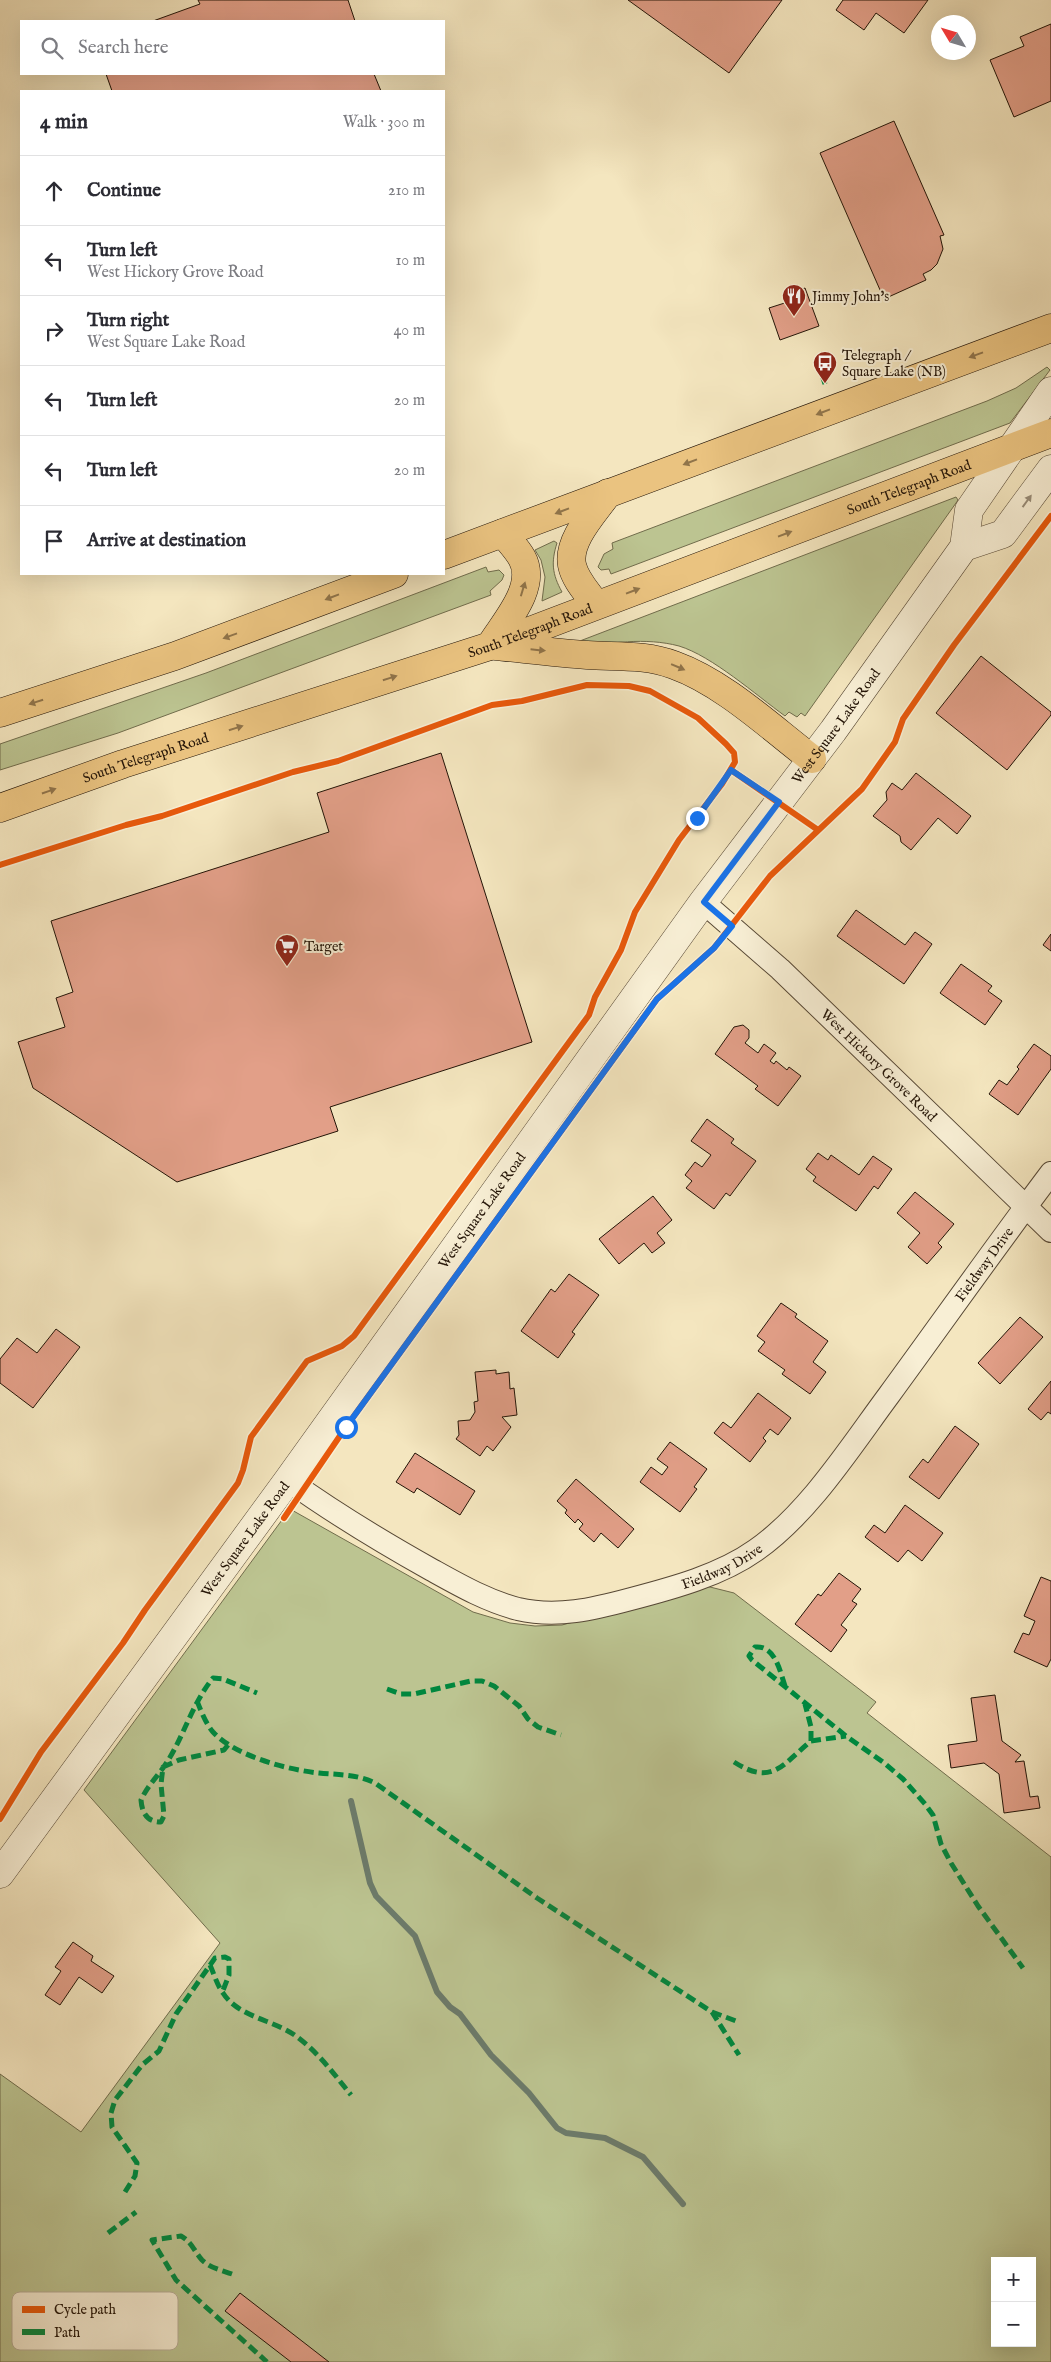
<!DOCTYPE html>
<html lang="en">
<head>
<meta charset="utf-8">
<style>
	:root { --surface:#fff; --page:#f2f2f3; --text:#2b2b33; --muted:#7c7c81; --line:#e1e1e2 }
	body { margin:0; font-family:"IM FELL English",serif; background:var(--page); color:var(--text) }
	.controls { position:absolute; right:15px; bottom:15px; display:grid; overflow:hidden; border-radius:0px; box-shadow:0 5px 20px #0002 }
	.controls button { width:45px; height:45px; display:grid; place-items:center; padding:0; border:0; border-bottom:1px solid var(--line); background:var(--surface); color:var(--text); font:25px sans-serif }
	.compass { position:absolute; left:931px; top:15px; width:45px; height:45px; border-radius:50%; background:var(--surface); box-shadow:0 5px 20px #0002; rotate:308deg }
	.stop { position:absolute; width:15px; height:15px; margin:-11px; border:4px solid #1a73e8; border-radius:50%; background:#fff }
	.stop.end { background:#1a73e8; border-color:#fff; box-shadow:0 1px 5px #0008 }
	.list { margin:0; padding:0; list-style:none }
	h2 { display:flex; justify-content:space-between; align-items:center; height:65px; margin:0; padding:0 20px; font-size:21px }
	h2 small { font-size:16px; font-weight:400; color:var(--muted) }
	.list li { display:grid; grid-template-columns:32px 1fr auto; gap:15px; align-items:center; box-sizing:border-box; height:70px; padding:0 20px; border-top:1px solid var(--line) }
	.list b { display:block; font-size:19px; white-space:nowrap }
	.list p { margin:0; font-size:16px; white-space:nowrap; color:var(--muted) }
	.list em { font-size:16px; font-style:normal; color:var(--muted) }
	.icon { flex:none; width:28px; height:28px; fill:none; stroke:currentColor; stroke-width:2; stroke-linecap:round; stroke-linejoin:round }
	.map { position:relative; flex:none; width:1051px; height:2362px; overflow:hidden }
	.search { position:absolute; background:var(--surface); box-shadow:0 5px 20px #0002; left:20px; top:20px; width:425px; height:55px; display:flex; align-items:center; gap:12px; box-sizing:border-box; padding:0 18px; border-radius:0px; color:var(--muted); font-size:19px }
	.panel { position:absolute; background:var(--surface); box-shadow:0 5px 20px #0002; left:20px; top:90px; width:425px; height:485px; border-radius:0px }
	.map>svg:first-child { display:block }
</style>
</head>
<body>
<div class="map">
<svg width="1051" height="2362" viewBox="0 0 1051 2362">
	<rect width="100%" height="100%" fill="#f4e6bf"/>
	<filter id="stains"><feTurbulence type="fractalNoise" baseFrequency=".004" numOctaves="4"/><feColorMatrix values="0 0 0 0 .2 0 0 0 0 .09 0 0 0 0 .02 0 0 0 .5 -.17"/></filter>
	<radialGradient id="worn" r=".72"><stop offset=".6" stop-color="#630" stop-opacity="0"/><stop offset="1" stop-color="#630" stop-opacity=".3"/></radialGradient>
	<!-- green -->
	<g fill="#bcc491" stroke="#706c4c" fill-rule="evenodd">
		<polygon points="1047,367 1050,370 1010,423 611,574 609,569 601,570 598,567 604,554 613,549 612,543 987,401 1016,388"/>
		<path d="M956,497L958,500L956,503L805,716L801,713L797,717L789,712L785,716C756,695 712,656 679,646C645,637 610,643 575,648L572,644Z"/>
		<path d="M554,541L557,543C551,562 552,574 562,592L542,601L545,577L541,560L535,550Z"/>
		<polygon points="486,567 488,572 499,570 504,575 502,580 490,591 491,595 118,733 0,770 0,744 206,673"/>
		<path d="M290,1509L473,1612L510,1623L535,1626L562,1625L706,1586L734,1593L876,1702L867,1713L1051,1857V2362H0V2074L81,2132L220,1943L84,1790ZM995,2261H1032V2343H995Z"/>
	</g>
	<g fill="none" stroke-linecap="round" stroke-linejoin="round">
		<!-- stream -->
		<polyline stroke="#6c7b6b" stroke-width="6" points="351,1801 370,1883 376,1896 415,1936 437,1992 450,2007 460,2014 491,2055 529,2093 557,2128 566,2133 605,2138 643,2157 683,2204"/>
	</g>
	<!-- building -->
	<g fill="#e29f88" stroke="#231407">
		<polygon points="198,0 348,0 355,21 153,21 200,4"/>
		<polygon points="628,0 782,0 729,73"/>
		<polygon points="843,0 928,0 904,33 876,13 864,30 836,10"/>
		<polygon points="1051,24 1051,101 1014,117 990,60 1024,46 1020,37"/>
		<polygon points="106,74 374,74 381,91 112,91"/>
		<polygon points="894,121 944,235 940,236 943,249 937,264 931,270 923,274 926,280 884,299 820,153"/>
		<polygon points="805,288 819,326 780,340 769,308 794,300 792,293"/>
		<polygon points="981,656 1051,712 1051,715 1007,770 936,713"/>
		<polygon points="441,753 532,1042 330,1107 338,1131 177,1182 33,1088 18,1042 65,1027 56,998 73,992 51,921 329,832 317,793"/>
		<polygon points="916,773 971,816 957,834 938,818 911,850 901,842 900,836 873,816 887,800 886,792 892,783 902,790"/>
		<polygon points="856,910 905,945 915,932 932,944 904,984 837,936"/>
		<polygon points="1051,934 1051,951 1043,945"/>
		<polygon points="961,964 992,986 988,991 1002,1001 985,1025 940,993"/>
		<polygon points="743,1025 749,1030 749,1038 745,1043 758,1053 764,1044 776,1053 770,1061 774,1064 776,1061 787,1070 789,1067 801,1076 778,1106 755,1089 758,1086 715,1054 734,1027"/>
		<polygon points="1034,1044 1051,1056 1051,1069 1018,1115 989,1094 999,1080 1007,1085 1019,1069 1017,1067"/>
		<polygon points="707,1119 734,1139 731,1143 756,1161 730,1196 726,1193 714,1209 686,1188 692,1181 685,1175 695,1162 702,1167 711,1155 691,1141"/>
		<polygon points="818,1153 828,1160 831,1155 859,1175 873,1156 892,1169 878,1189 874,1186 856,1211 813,1181 816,1177 806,1169"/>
		<polygon points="915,1192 954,1224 938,1243 942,1247 927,1264 908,1247 920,1233 897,1213"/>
		<polygon points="653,1196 672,1220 657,1233 665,1243 652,1253 644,1243 619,1264 599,1239"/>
		<polygon points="569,1274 599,1295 572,1332 575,1334 558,1358 521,1331 551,1289 555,1292"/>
		<polygon points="781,1303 797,1314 795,1317 828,1341 813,1362 826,1372 810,1394 782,1374 785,1370 758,1351 765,1342 757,1336"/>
		<polygon points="1020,1317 1043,1337 1000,1384 978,1363"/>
		<polygon points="56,1329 80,1347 33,1408 0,1383 0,1359 17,1338 37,1353"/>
		<polygon points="496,1370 496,1374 509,1372 510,1389 514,1388 517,1415 502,1417 511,1427 493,1451 487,1446 480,1456 456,1439 459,1435 458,1421 470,1420 475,1412 474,1402 478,1401 475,1372"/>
		<polygon points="1051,1381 1051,1414 1048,1412 1041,1420 1028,1409"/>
		<polygon points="758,1393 791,1418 778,1435 770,1429 763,1438 766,1441 750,1462 714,1433 723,1422 731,1428"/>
		<polygon points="955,1426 979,1444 939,1499 909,1477 923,1459 928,1463"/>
		<polygon points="670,1442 707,1469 694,1487 697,1489 680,1512 640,1482 651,1467 662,1475 668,1467 657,1459"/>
		<polygon points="415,1453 475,1491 460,1515 417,1488 414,1493 396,1482"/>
		<polygon points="576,1479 634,1529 618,1548 601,1533 594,1542 579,1529 583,1524 578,1519 575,1523 565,1513 567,1510 557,1501"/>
		<polygon points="905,1505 943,1533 922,1561 908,1550 898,1562 865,1537 874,1525 885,1533"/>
		<polygon points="839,1573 861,1589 852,1601 857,1604 841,1625 847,1630 831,1652 795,1624 818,1594 821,1596"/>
		<polygon points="1041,1577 1051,1581 1051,1659 1047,1667 1014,1652 1023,1633 1029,1635 1035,1621 1024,1616"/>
		<polygon points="995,1695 1002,1741 1021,1755 1015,1762 1024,1761 1030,1797 1038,1796 1040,1808 1004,1813 999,1774 984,1763 951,1768 948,1745 977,1741 971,1698"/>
		<polygon points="73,1942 93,1956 91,1961 114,1976 102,1993 79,1977 60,2005 45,1995 61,1971 55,1967"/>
		<polygon points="240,2293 329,2362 291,2362 225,2311"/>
	</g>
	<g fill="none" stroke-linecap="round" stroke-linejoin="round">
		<!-- minor casing -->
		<g stroke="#574835" stroke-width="24">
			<g id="minor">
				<path id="s1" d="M703,902L780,969L1051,1231"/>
				<path id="s2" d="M288,1480C334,1513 382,1542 432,1570C459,1585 487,1601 518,1609C557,1618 594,1609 631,1599C673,1588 721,1575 756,1550C809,1513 851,1446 889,1395C943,1321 996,1246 1051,1173"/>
			</g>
		</g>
		<!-- tertiary casing -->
		<g stroke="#574835" stroke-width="29">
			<g id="tertiary">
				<polyline points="964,547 1003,534 1051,469"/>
				<path id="s3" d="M0,1874L288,1480L703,902L833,731L964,547L969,510L1051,391"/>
			</g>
		</g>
		<!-- trunk casing -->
		<g stroke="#231407" stroke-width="29">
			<g id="trunk">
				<polyline points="444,555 1051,328"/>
				<path d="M596,605C588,593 575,580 572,565C567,540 595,512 608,493"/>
				<path d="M490,646C504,623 538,587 522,558C517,549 509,541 503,533"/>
				<path d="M496,646C526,649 557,653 587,655C617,657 645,654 674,665C724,683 770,727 812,759"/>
				<polyline points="0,713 175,656 394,574"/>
				<path id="s4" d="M0,808L123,764L490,646L1051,433"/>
			</g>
		</g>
		<!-- minor -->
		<use href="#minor" stroke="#f8efd5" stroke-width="22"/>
		<!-- tertiary -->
		<use href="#tertiary" stroke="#f8efd5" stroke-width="28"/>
		<!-- trunk -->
		<use href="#trunk" stroke="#eac380" stroke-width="28"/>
		<!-- quiet -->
		<g stroke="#00873e" stroke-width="5" stroke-dasharray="10 5" stroke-linecap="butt">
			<polyline points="818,363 825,384"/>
			<path d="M785,1686C780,1671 775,1645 755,1647L749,1656L752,1660L846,1736L883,1762L903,1779L925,1804L933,1815L941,1844L951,1863L978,1906L1023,1968"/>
			<polyline points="387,1689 401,1694 414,1694 471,1681 482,1681 494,1686 519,1706 528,1719 538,1727 561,1735"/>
			<path d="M197,1701C201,1711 206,1724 213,1732C235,1756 288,1770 319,1773C340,1775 356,1774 375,1783L537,1898L712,2012L739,2055"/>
			<polyline points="811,1741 846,1736"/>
			<path d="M228,1745L224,1750L179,1760L163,1767L161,1784L164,1816L161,1822C147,1822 142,1813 141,1800C147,1787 155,1779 163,1768C183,1740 191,1705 213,1678L223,1679L257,1693"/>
			<path d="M734,1762C772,1786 781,1766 811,1741V1727L805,1704"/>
			<path d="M210,1965C214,1974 217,1985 223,1993C238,2017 274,2020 296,2036C318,2052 334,2074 351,2095"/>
			<polyline points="712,2012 736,2021"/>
			<polyline points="125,2192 135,2176 137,2163 112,2127 111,2113 115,2100 142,2065 159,2051 176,2014 215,1958 225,1957 229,1959 229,1975 222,1993"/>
			<polyline points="108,2233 136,2212"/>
			<path d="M232,2274C221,2270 210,2268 202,2260C194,2251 192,2242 181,2236L152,2240L176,2280L267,2362"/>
		</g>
		<!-- cycleway casing -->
		<g stroke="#f8efd5" stroke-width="9">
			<g id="cycleway">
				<polyline points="731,770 818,830"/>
				<polyline points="0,865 126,825 162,816 293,772 338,761 492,705 522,701 587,685 629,686 650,691 698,718 726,744 734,753 735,762 722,784 679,840 635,912 621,950 595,997 589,1015 354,1336 342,1346 307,1361 251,1437 243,1470 238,1483 145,1610 123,1643 41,1752 0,1819"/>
				<polyline points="284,1518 346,1427 657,999 714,948 770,876 862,789 895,742 903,719 954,645 1051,516"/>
			</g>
		</g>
		<!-- cycleway -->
		<use href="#cycleway" stroke="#e8590c" stroke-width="6"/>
	</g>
	<!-- one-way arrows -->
	<defs><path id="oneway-solid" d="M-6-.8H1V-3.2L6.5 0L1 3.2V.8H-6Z" transform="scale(1.25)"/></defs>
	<g fill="#90744a">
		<use href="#oneway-solid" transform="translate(976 355) rotate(160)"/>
		<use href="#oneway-solid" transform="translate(823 412) rotate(159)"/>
		<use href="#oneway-solid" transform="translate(690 462) rotate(159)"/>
		<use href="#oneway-solid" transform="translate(562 511) rotate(159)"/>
		<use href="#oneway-solid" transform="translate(785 534) rotate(-21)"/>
		<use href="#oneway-solid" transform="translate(523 589) rotate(-73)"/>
		<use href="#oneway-solid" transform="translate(633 591) rotate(-21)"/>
		<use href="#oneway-solid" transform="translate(332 597) rotate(159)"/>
		<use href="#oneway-solid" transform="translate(230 636) rotate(160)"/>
		<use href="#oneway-solid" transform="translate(538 650) rotate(6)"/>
		<use href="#oneway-solid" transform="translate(678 667) rotate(23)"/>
		<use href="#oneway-solid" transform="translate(390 678) rotate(-18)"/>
		<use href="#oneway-solid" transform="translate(36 702) rotate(162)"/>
		<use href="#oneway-solid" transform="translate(236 728) rotate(-18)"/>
		<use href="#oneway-solid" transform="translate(49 791) rotate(-19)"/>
	</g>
	<use fill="#988c78" href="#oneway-solid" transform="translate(1027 501) rotate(-54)"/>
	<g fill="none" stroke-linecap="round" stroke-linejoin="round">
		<!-- route -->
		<polyline stroke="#1a73e8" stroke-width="6" points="346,1427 657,999 714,948 732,926 704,902 779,802 731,770 697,818"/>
	</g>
	<!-- icons -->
	<defs>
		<g id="restaurant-pin" transform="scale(1.25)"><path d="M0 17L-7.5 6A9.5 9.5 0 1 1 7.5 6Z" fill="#8f2418" stroke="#f8efd5"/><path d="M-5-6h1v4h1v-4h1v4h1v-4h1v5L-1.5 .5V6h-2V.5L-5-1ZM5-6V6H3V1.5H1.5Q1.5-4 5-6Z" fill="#fff"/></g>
		<g id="bus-pin" transform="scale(1.25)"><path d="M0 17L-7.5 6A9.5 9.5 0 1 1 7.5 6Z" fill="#8f2418" stroke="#f8efd5"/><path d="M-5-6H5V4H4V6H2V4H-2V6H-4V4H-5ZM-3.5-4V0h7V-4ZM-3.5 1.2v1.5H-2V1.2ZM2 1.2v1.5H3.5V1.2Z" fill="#fff"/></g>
		<g id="supermarket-pin" transform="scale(1.25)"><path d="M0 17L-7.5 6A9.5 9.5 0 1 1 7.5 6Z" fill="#8f2418" stroke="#f8efd5"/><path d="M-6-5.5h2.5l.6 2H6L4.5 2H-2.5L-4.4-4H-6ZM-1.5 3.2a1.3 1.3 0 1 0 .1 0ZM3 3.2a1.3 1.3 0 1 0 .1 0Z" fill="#fff"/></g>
	</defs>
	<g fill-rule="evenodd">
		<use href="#restaurant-pin" x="794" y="296"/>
		<use href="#bus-pin" x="825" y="363"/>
		<use href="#supermarket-pin" x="287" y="946"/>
	</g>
	<g text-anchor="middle" stroke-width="4" stroke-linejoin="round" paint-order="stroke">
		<!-- poi labels -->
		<g font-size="14" fill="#231407" stroke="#f8efd5" text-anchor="start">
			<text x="812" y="301">Jimmy John's</text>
			<text x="842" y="360">Telegraph /<tspan x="842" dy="16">Square Lake (NB)</tspan></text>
			<text x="304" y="951">Target</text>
		</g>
		<!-- street labels -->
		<g font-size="14" fill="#231407" stroke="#f8efd5">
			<text dy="5" stroke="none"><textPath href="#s4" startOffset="964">South Telegraph Road</textPath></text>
			<text dy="5" stroke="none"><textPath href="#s4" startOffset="559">South Telegraph Road</textPath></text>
			<text dy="5" stroke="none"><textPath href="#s3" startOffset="1420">West Square Lake Road</textPath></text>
			<text dy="5" stroke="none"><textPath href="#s4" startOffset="154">South Telegraph Road</textPath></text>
			<text dy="5" stroke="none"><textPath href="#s1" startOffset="240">West Hickory Grove Road</textPath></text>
			<text dy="5" stroke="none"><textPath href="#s3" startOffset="820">West Square Lake Road</textPath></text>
			<text dy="5" stroke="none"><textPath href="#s2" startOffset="881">Fieldway Drive</textPath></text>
			<text dy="5" stroke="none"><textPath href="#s3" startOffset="415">West Square Lake Road</textPath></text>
			<text dy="5" stroke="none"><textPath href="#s2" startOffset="476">Fieldway Drive</textPath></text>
		</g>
	</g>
	<!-- legend -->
	<rect x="12" y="2292" width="166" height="58" rx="8" fill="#f8efd5" stroke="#b8ad97" stroke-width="1"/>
	<rect x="22" y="2306" width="23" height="7" fill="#e8590c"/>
	<rect x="22" y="2329" width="23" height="6" fill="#00873e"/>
	<g font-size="14" fill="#231407">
		<text x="54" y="2314">Cycle path</text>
		<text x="54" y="2337">Path</text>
	</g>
	<rect width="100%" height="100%" filter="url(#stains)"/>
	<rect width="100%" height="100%" fill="url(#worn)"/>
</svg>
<div class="controls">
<button>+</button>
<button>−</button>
</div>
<svg class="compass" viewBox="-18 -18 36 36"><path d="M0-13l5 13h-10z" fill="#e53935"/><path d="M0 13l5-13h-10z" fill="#7c7c81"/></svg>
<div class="stop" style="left:346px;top:1427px"></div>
<div class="stop end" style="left:697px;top:818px"></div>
<div class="search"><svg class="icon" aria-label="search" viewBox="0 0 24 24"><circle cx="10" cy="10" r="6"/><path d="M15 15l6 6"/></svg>Search here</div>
<section class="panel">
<h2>4 min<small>Walk · 300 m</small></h2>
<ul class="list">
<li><svg class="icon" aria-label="ahead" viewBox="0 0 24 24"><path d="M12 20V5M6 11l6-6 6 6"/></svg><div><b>Continue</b></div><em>210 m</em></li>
<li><svg class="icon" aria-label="left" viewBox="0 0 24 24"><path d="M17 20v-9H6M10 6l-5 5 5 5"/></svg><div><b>Turn left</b><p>West Hickory Grove Road</p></div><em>10 m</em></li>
<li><svg class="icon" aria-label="right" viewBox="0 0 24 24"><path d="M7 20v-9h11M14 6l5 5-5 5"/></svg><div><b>Turn right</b><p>West Square Lake Road</p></div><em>40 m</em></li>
<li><svg class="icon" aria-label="left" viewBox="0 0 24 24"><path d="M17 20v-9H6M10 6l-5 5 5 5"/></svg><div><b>Turn left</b></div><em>20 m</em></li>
<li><svg class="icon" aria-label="left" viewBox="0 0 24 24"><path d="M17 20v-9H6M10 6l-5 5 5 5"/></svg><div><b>Turn left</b></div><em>20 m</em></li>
<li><svg class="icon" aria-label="arrive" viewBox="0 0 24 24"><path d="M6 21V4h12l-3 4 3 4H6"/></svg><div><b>Arrive at destination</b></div></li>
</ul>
</section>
</div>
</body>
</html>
